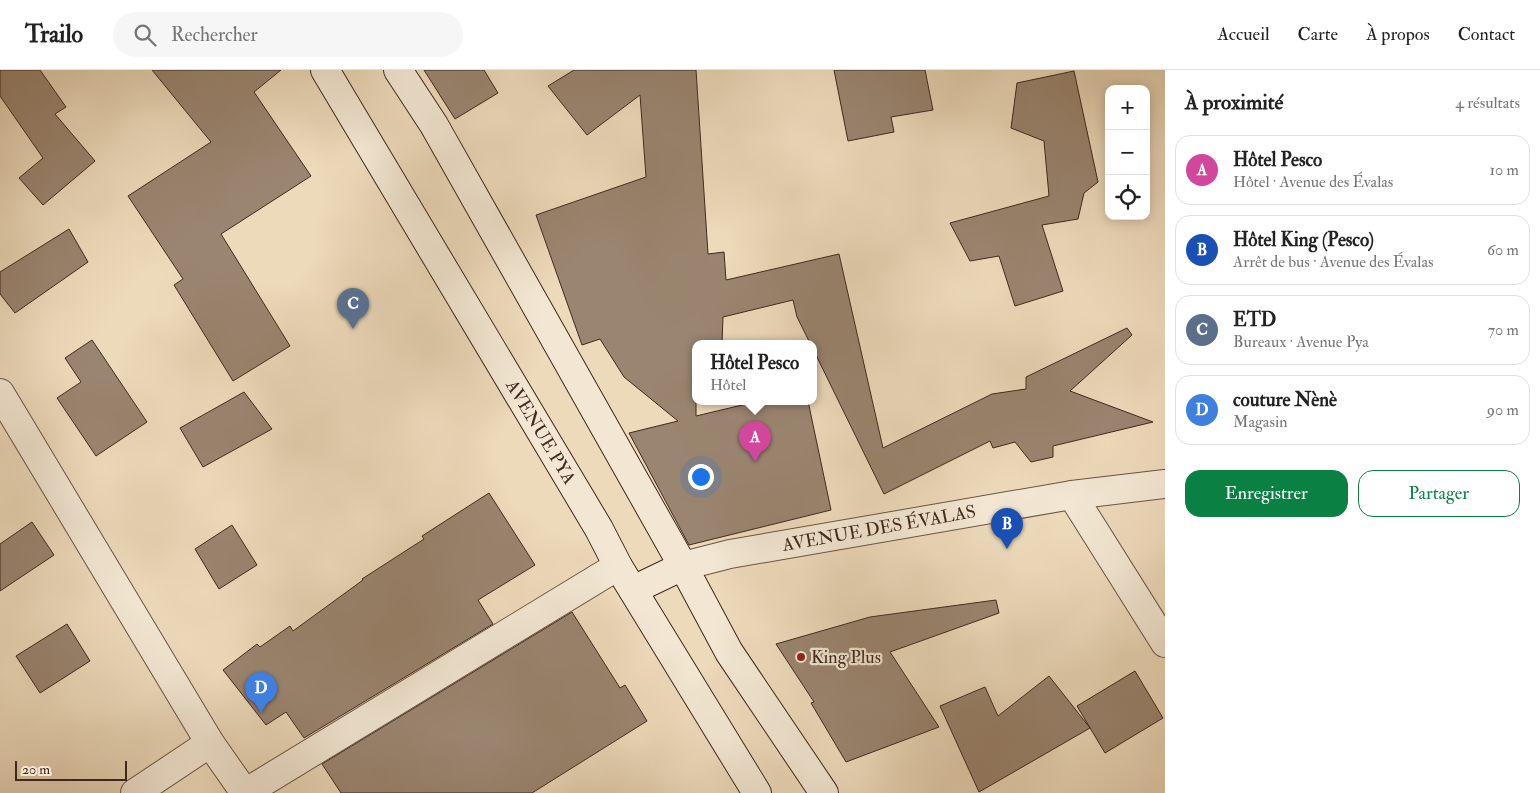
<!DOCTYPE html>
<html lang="fr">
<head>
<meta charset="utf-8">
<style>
	:root { --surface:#fff; --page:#f6f6f6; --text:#222; --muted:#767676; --line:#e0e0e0; --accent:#0b8043 }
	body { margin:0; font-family:"IM FELL Double Pica",serif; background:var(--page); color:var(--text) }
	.controls { position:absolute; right:15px; top:15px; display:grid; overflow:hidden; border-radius:10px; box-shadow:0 2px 12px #0003 }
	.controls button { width:45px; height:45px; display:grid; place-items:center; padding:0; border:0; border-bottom:1px solid var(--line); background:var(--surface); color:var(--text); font:25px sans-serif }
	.scale { position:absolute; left:15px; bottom:12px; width:112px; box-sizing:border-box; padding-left:5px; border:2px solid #40281e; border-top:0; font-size:14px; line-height:18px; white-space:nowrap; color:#40281e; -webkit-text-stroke:4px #f3e7d3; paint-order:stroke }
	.you { position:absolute; left:700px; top:406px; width:18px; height:18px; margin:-12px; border:4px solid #fff; border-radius:50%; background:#1a73e8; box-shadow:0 0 0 8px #1a73e833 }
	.badge { display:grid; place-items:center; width:32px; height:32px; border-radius:50%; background:var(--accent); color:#fff; font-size:16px; font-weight:700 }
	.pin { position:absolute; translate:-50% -41px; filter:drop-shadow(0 1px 2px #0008) }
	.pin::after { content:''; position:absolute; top:26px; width:18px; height:15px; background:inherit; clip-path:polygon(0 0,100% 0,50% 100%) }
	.popup { position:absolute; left:692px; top:270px; width:125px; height:65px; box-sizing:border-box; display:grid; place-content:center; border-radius:10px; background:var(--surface); filter:drop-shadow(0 1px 4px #0005); font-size:16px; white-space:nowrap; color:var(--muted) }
	.popup b { font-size:19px; color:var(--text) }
	.popup::after { content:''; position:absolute; left:50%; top:100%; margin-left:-10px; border:10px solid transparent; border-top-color:var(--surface) }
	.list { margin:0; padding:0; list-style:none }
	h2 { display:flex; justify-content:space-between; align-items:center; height:65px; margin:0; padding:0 20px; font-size:21px }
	h2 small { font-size:16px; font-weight:400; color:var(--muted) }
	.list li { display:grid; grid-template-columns:32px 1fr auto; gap:15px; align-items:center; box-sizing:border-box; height:70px; margin:0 10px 10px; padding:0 10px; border:1px solid var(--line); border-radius:15px }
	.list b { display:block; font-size:19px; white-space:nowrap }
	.list p { margin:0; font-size:16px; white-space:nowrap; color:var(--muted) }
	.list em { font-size:16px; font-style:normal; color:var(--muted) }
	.actions { display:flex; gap:10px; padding:15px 20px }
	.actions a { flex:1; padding:11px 0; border:1px solid var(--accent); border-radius:15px; text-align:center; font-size:18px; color:var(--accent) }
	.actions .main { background:var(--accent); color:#fff }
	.icon { flex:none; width:28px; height:28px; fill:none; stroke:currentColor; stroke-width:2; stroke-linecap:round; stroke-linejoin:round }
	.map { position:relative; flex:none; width:1165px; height:723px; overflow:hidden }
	header { display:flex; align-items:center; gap:30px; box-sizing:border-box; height:70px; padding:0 25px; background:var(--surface); border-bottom:1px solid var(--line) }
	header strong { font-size:24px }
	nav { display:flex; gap:28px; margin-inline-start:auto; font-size:18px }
	.search { width:350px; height:45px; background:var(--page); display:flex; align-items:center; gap:12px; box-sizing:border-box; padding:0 18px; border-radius:28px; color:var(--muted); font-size:19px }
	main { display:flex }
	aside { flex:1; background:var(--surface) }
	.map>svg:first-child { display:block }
</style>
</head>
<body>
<header>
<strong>Trailo</strong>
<div class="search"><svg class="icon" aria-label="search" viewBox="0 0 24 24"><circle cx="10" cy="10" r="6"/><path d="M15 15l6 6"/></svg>Rechercher</div>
<nav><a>Accueil</a><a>Carte</a><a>À propos</a><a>Contact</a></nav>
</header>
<main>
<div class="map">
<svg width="1165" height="723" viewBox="0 0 1165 723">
	<rect width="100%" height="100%" fill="#eddabb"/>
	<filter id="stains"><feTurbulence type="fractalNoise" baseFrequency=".004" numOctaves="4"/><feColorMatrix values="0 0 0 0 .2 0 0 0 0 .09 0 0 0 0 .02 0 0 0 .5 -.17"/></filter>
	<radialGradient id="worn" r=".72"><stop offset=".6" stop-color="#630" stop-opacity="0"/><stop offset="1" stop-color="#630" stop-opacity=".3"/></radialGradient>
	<!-- building -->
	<g fill="#9a8570" stroke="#40281e">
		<polygon points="0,0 40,0 66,37 55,44 95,91 43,135 19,108 43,88 0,26"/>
		<polygon points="152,0 281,0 254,22 311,106 221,164 290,276 233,311 174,215 183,209 128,126 211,72"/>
		<polygon points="424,0 484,0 498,23 455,49"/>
		<polygon points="574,0 696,0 708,184 724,182 726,210 839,184 883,378 992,324 1026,319 1026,307 1127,258 1132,265 1070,321 1153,352 1053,376 1053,387 1031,392 1015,372 993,378 990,371 884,424 814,281 814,273 810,273 797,247 793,230 723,247 722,273 696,273 696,346 759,331 808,331 831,440 689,475 629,363 678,351 624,307 600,269 582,275 536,145 646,107 640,25 587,65 548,16"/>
		<polygon points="834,0 925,0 933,40 891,47 894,62 848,71"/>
		<polygon points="1074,1 1098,112 1084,123 1078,149 1042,155 1063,221 1015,236 999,186 970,191 950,153 1049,126 1044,71 1011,58 1017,13"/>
		<polygon points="69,159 88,192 15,243 0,224 0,202"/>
		<polygon points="92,270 147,352 96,386 57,328 81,312 65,288"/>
		<polygon points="244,322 272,359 203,397 180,358"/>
		<polygon points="489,423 535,495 478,530 493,554 304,668 286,642 266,655 223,600 257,574 260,577 290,556 293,561 363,510 362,509 424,469 422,466"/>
		<polygon points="32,452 54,485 0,521 0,474"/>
		<polygon points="232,455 257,495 219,519 195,479"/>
		<polygon points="996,530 999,543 890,582 939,657 846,692 811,633 814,632 776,574 870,547"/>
		<polygon points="572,542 620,618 625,615 647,651 532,723 341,723 322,694"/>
		<polygon points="67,554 90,591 40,623 16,586"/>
		<polygon points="1135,601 1163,648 1105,683 1077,636"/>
		<polygon points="1049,606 1090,658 979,722 940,636 985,617 998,646"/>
	</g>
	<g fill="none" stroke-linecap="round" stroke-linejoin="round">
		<!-- minor casing -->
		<g stroke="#6b5445" stroke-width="30">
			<g id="minor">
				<polyline points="0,323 210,673 245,723"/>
				<polyline points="1072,425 1165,573"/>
				<polyline points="135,723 210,673"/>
				<polyline points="245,723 618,496"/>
			</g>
		</g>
		<!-- tertiary casing -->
		<g stroke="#6b5445" stroke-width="30">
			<polyline id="tertiary" points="683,496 730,484 1072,425 1165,414"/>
		</g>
		<!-- secondary casing -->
		<g stroke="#40281e" stroke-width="30">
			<g id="secondary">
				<polyline points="325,0 599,459 618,496 757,723"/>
				<polyline points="398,0 434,55 683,496 729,582 824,723"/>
				<polyline points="633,520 683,496"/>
			</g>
		</g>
		<!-- minor -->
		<use href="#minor" stroke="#f3e7d3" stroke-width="28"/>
		<!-- tertiary -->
		<use href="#tertiary" stroke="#f3e7d3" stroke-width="28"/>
		<!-- secondary -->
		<use href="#secondary" stroke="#f3e7d3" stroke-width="28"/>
	</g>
	<!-- markers -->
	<circle fill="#8f2418" stroke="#f3e7d3" stroke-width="2" cx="801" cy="587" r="5"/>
	<g text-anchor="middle" stroke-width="4.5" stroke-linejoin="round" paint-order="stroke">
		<!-- street labels -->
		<g font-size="18" fill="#40281e" stroke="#f3e7d3">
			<text transform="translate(541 362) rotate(59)" y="6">AVENUE PYA</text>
			<text transform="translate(879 458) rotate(-10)" y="6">AVENUE DES ÉVALAS</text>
		</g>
		<!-- poi labels -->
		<g font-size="18" fill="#40281e" stroke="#f3e7d3" text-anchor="start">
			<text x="811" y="593">King Plus</text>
		</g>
	</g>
	<rect width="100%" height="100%" filter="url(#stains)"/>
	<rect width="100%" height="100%" fill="url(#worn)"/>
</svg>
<div class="controls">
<button>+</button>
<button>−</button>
<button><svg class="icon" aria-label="locate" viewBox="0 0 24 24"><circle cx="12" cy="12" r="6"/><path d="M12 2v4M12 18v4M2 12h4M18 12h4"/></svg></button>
</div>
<div class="scale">20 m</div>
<div class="you"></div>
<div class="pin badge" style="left:755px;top:392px;background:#d1479c">A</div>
<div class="popup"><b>Hôtel Pesco</b>Hôtel</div>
<div class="pin badge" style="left:1007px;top:479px;background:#1a4fb4">B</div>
<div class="pin badge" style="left:353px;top:259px;background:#5c6f8a">C</div>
<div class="pin badge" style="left:261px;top:643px;background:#3f7fe0">D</div>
</div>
<aside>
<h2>À proximité<small>4 résultats</small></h2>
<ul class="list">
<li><span class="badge" style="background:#d1479c">A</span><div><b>Hôtel Pesco</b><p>Hôtel · Avenue des Évalas</p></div><em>10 m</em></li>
<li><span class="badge" style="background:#1a4fb4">B</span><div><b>Hôtel King (Pesco)</b><p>Arrêt de bus · Avenue des Évalas</p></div><em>60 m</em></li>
<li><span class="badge" style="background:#5c6f8a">C</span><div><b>ETD</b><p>Bureaux · Avenue Pya</p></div><em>70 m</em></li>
<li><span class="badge" style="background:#3f7fe0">D</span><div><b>couture Nènè</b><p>Magasin</p></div><em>90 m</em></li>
</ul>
<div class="actions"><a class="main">Enregistrer</a><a>Partager</a></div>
</aside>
</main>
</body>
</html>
